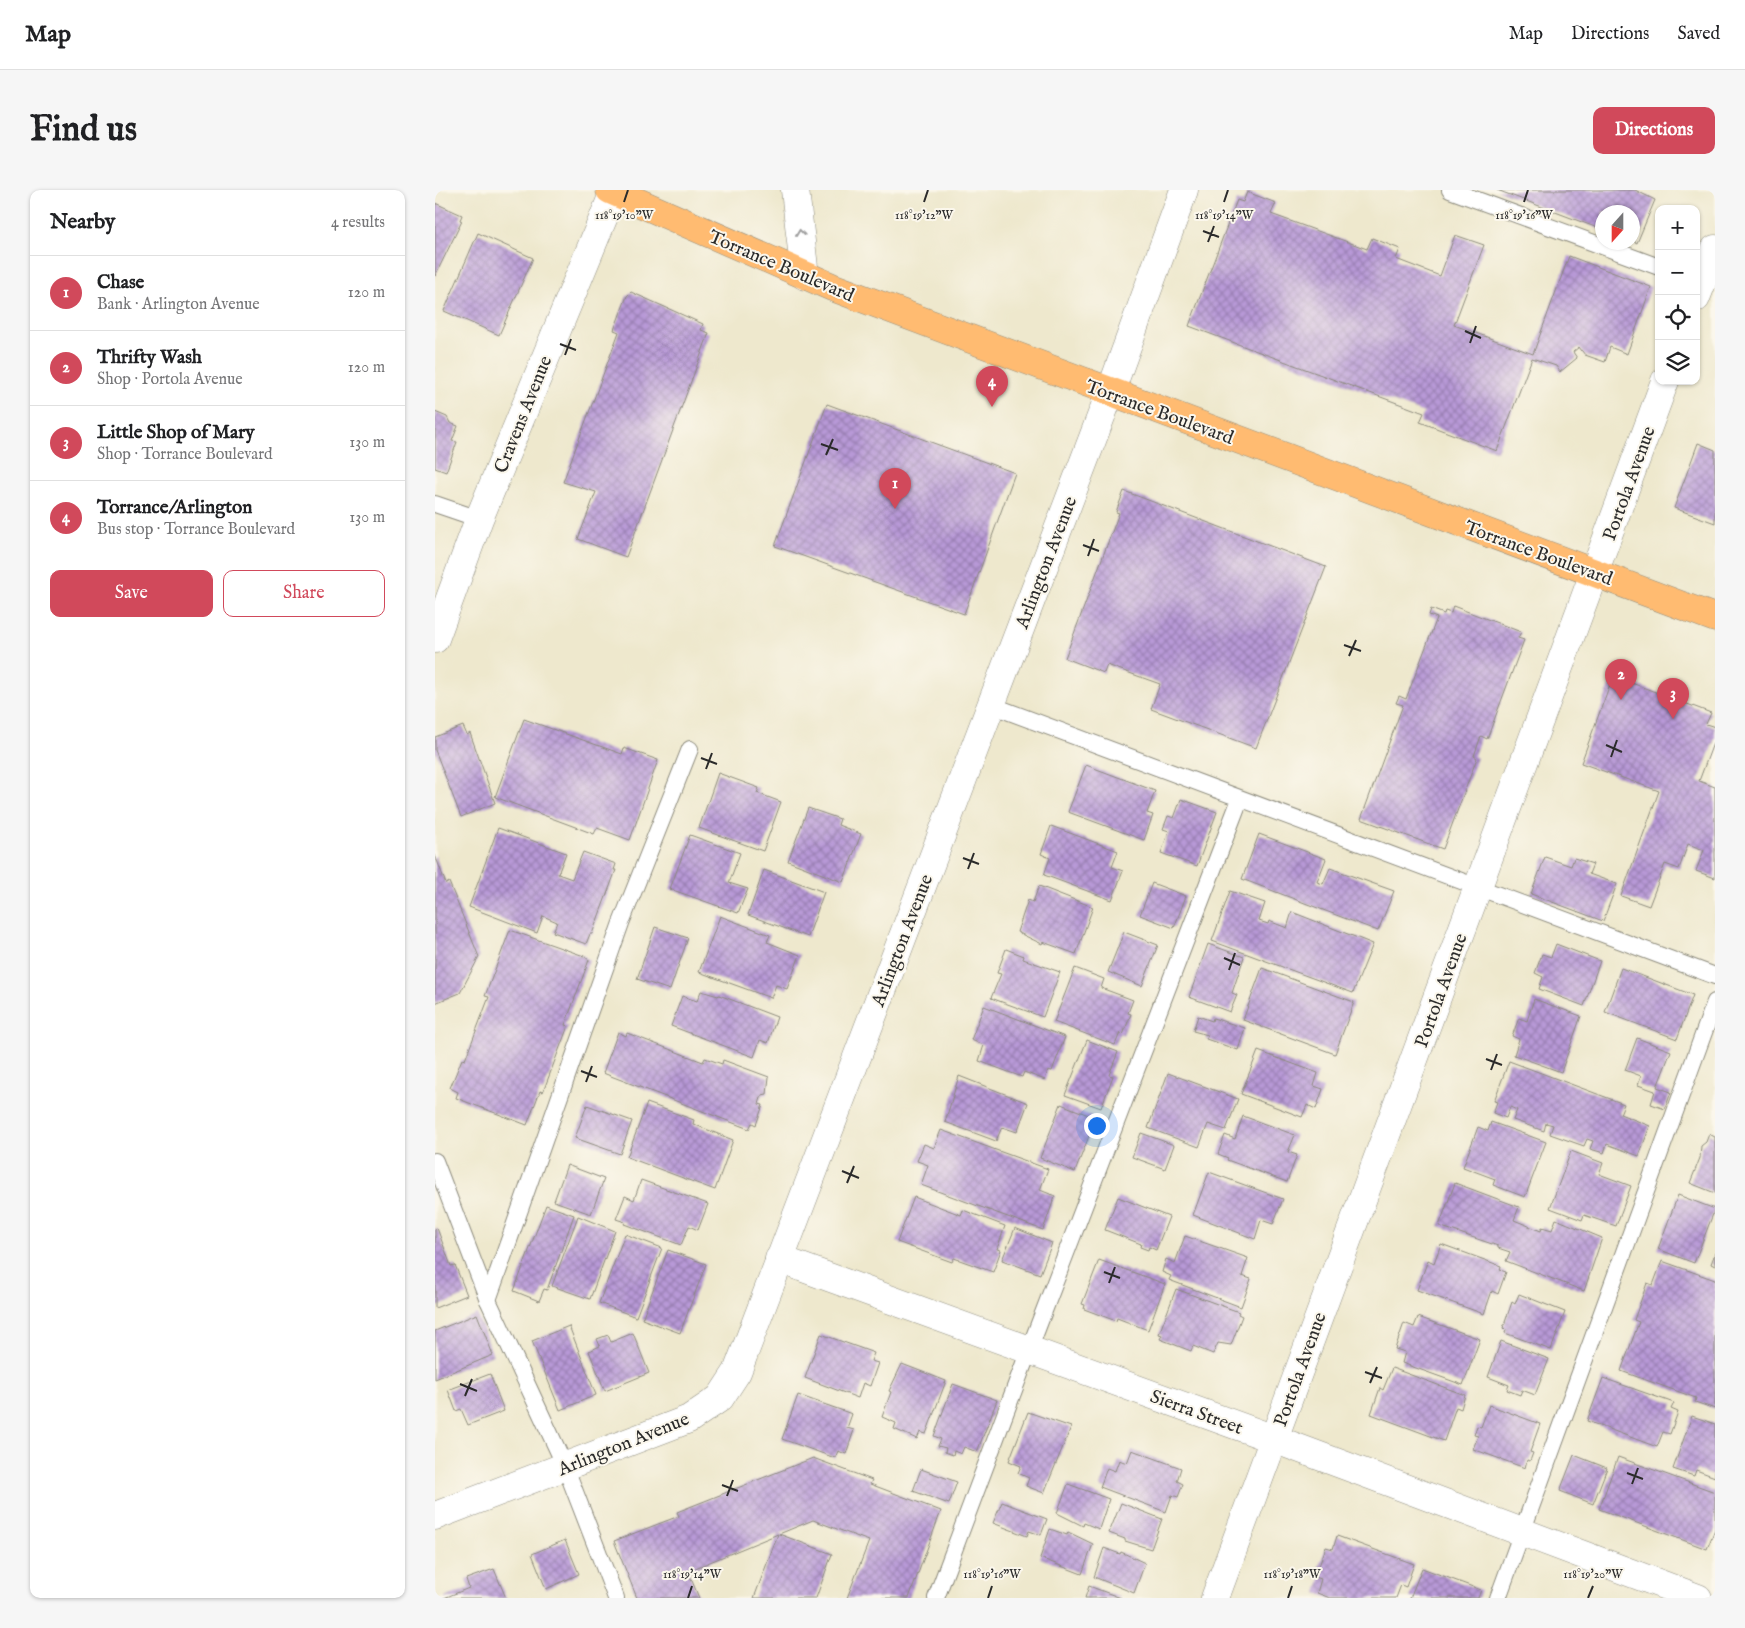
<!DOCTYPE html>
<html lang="en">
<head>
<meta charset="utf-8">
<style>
	:root { --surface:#fff; --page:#f6f6f6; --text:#202124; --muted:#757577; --line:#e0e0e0; --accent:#d1495b }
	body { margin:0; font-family:"IM FELL English",serif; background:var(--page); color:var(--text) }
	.controls { position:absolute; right:15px; top:15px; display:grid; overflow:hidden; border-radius:10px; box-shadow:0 1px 4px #0004 }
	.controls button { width:45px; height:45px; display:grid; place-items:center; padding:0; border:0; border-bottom:1px solid var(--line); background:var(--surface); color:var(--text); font:25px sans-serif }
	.compass { position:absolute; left:1160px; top:15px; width:45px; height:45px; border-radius:50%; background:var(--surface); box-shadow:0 1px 4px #0004; rotate:201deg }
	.you { position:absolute; left:661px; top:935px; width:18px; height:18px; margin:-12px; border:4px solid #fff; border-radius:50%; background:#1a73e8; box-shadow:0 0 0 8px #1a73e833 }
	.badge { display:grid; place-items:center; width:32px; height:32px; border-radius:50%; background:var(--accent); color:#fff; font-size:16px; font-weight:700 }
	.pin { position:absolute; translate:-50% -41px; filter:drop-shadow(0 1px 2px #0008) }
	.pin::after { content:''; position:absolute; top:26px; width:18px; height:15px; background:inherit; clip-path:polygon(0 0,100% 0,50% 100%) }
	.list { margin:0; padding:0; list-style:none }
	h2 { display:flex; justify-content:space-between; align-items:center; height:65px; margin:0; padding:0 20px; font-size:21px }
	h2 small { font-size:16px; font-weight:400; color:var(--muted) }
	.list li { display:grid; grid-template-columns:32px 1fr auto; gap:15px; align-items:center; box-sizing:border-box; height:75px; padding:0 20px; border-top:1px solid var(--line) }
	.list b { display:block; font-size:19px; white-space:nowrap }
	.list p { margin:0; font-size:16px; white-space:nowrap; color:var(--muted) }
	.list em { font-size:16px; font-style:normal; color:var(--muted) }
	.actions { display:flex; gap:10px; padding:15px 20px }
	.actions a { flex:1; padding:11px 0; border:1px solid var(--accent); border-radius:10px; text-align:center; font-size:18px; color:var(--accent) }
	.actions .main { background:var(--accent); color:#fff }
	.icon { flex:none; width:28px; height:28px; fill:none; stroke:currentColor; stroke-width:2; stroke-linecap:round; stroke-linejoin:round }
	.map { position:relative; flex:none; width:1280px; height:1408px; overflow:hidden; border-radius:10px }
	header { display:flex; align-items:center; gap:30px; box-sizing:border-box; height:70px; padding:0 25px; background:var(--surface); border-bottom:1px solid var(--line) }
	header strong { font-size:24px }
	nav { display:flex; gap:28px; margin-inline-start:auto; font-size:18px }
	.intro { display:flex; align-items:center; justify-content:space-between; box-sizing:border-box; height:120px; padding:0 30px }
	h1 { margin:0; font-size:35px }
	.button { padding:12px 22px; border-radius:10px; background:var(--accent); color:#fff; font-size:18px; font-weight:700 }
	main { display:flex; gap:30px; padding:0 30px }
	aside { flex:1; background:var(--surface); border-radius:10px; box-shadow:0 1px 4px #0004 }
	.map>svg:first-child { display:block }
</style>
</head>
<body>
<header>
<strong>Map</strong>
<nav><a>Map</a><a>Directions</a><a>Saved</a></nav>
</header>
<div class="intro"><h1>Find us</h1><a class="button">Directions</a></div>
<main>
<aside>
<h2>Nearby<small>4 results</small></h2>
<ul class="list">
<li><span class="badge">1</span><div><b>Chase</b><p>Bank · Arlington Avenue</p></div><em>120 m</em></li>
<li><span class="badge">2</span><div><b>Thrifty Wash</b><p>Shop · Portola Avenue</p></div><em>120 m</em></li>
<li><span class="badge">3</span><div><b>Little Shop of Mary</b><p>Shop · Torrance Boulevard</p></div><em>130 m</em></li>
<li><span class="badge">4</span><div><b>Torrance/Arlington</b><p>Bus stop · Torrance Boulevard</p></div><em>130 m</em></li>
</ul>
<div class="actions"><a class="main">Save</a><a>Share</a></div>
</aside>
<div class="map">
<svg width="1280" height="1408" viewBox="0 0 1280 1408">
	<defs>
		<pattern id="building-cross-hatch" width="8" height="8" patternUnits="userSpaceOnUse" patternTransform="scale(1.25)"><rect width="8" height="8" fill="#b899d7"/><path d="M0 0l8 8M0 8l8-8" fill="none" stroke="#967daf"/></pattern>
	</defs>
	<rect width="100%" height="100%" fill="#fbf7ec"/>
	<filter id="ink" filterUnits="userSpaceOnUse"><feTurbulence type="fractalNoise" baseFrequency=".02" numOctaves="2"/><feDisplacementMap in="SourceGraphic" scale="10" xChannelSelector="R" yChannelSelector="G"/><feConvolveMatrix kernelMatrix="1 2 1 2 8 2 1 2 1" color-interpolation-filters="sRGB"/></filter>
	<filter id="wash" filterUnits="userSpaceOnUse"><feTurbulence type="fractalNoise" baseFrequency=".0096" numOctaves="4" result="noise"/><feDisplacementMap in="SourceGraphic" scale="20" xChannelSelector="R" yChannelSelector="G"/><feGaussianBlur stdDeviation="1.12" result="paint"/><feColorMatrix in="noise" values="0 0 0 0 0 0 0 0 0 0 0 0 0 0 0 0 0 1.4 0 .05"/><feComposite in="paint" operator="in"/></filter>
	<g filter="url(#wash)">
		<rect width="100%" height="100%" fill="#eee8cd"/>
		<g id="blocks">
			<!-- building -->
			<g fill="url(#building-cross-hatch)">
				<polygon points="1062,0 1200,0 1220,10 1202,53 1198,51 1198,22 1168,22 1168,40"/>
				<polygon points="812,2 841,13 836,24 932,59 937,48 965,59 961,69 1005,86 1020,45 1049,55 1019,135 1098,164 1134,66 1216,97 1192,164 1175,157 1170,172 1150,165 1144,157 1138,162 1142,168 1125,182 1121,176 1097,168 1062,261 985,232 989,223 754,136 802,10 808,12"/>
				<polygon points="0,13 27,25 25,30 27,31 0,86"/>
				<polygon points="43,43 98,68 64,145 9,121"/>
				<polygon points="196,102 268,134 266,140 274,143 191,367 143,349 161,302 128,292 184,142 179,140 192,106"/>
				<polygon points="392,214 580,283 529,424 340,356"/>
				<polygon points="0,222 12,227 15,233 23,236 17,251 22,252 11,282 0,278"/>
				<polygon points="1263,253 1280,260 1280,333 1239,318"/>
				<polygon points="689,301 891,377 821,558 716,519 725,494 672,475 669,483 630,468 684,323 681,322"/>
				<polygon points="1018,416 1086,442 1083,448 1089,450 1052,549 1046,546 1039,566 1042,568 1008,659 926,629 968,515 961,513 964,506 971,509 1002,428 994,425 996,419 1009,424 1010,421 1016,423"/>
				<polygon points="1178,486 1276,523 1271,534 1280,537 1280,548 1264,591 1280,597 1280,688 1261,681 1269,660 1253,654 1244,679 1230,674 1214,716 1186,706 1224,601 1146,573"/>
				<polygon points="89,529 187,564 189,558 223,570 195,650 162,638 159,644 60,607"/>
				<polygon points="28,536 32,545 35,543 60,613 26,627 0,560 0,547"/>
				<polygon points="651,575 720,601 712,623 718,625 709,650 633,622"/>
				<polygon points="283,583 324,598 322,603 346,612 328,661 264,638"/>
				<polygon points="746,609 782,622 762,676 726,663 734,641 728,639 733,626 739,628"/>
				<polygon points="373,618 405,629 403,635 426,644 408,692 353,671"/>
				<polygon points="616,636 683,661 677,677 688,681 677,710 609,685 615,668 606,664"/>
				<polygon points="63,638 131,663 123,684 137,689 148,662 181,674 179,680 181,680 157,744 155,744 151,754 118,742 122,732 108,726 102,743 34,717"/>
				<polygon points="824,644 891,669 882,692 888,694 895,678 959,701 943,741 807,689"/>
				<polygon points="255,645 305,663 294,693 313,699 303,723 235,699"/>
				<polygon points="0,665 11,694 14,692 44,767 25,803 0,813"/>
				<polygon points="1110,667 1136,676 1139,668 1158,674 1154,684 1182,694 1168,731 1096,704"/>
				<polygon points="329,680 389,702 373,747 313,725"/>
				<polygon points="717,693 751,706 739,738 705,725"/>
				<polygon points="604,696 658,717 641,764 608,752 607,754 582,742 593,710 598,712"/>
				<polygon points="795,701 830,713 824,731 833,734 834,731 852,738 857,722 938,754 918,803 777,751"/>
				<polygon points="285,726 335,745 332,752 365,765 352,799 341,795 336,808 264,782"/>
				<polygon points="220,737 253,748 235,800 202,789"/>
				<polygon points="75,740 149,766 154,770 130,835 133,836 108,902 105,901 92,935 21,908 23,902 15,898 27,869 30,870 54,807 50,806"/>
				<polygon points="689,742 723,755 707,796 673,782"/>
				<polygon points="773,754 809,767 797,803 802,805 795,822 754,807"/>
				<polygon points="1121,754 1165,771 1149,816 1104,799 1108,787 1100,783 1107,764 1116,767"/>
				<polygon points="571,759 589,766 588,769 625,782 608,827 556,808 566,784 562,783"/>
				<polygon points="640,778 669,789 666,798 698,810 693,823 696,824 688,845 685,843 680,855 619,832"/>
				<polygon points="827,778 919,812 900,864 808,830"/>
				<polygon points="1186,778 1258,805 1242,849 1170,822"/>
				<polygon points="266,801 283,806 284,805 342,827 333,853 325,850 319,867 236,836 247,806 262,811"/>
				<polygon points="1099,809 1146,826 1126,882 1079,865 1084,849 1077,846 1084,828 1092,831"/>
				<polygon points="549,816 630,847 617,881 613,880 610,890 589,882 587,887 544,871 549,855 536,850"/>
				<polygon points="763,826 777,831 778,828 810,838 803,860 771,849 773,845 758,841"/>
				<polygon points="183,842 191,846 192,843 268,872 270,868 287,874 288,870 334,887 332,904 327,905 324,914 328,915 321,935 317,933 314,939 168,883"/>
				<polygon points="1202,848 1236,861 1222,897 1236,902 1230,919 1216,914 1220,901 1203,895 1206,886 1190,880"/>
				<polygon points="652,850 683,862 674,885 678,886 666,918 630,905"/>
				<polygon points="823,861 883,883 879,896 888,899 881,919 872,915 867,927 806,904"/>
				<polygon points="1074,871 1189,914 1185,924 1215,936 1204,966 1172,954 1169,963 1155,959 1158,951 1152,949 1149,956 1115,944 1118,935 1111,933 1109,941 1078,930 1082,920 1075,917 1071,928 1058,923 1062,912 1059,911"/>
				<polygon points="733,883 803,909 791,940 773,934 764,957 713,938"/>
				<polygon points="524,886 593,913 582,942 567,937 561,951 510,932"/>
				<polygon points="212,913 259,930 258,934 298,950 280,1000 192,967"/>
				<polygon points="626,914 661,928 640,982 605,968"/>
				<polygon points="152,915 197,931 185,964 140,948"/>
				<polygon points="808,926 860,945 853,962 862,965 852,992 792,970 793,968 783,964 790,945 800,949"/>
				<polygon points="1056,932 1111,952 1090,1007 1058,995 1060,989 1028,977 1043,937 1053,941"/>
				<polygon points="506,940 613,979 605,1000 620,1006 608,1040 486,995 493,975 482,971 489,954 499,958"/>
				<polygon points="706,943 739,955 730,979 697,967"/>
				<polygon points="1274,944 1280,947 1280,1003 1255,993 1265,968 1266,956 1271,952"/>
				<polygon points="1136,961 1168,973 1164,984 1196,996 1181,1036 1149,1025 1147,1030 1115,1018"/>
				<polygon points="132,975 169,989 156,1024 119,1011"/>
				<polygon points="774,982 848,1009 838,1034 826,1030 820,1049 758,1025"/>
				<polygon points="206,990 273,1014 263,1040 254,1036 246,1055 189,1034 190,1032 181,1029 190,1006 199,1010"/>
				<polygon points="1020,993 1084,1017 1079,1030 1106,1041 1107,1037 1117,1040 1121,1029 1167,1048 1149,1101 1071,1071 1075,1062 1063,1058 1063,1056 1004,1036"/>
				<polygon points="1243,1005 1280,1019 1259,1073 1223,1059"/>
				<polygon points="479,1007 526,1025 528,1020 570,1036 562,1059 566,1060 558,1082 519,1068 517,1072 462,1052"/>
				<polygon points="683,1007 734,1027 721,1060 714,1057 713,1060 705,1057 706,1054 670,1040"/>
				<polygon points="111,1015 139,1025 112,1100 109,1099 104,1111 79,1101"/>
				<polygon points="143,1026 180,1041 155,1109 117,1096"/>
				<polygon points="2,1038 16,1076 20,1075 32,1105 0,1118 0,1039"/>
				<polygon points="580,1038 617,1053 605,1084 567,1070"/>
				<polygon points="190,1044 227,1058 201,1127 164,1113"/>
				<polygon points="750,1046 813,1068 807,1086 816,1089 806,1117 734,1090 736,1086 727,1082 731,1069 740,1073"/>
				<polygon points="1006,1054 1066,1076 1065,1080 1071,1082 1063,1104 1057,1101 1049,1124 982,1100 993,1070 999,1073"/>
				<polygon points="233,1060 271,1074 245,1143 207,1129"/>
				<polygon points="1280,1063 1280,1076 1276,1074"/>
				<polygon points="664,1070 730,1094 713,1140 682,1128 681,1131 649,1119 650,1115 647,1114"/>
				<polygon points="1227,1071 1280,1090 1280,1219 1260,1212 1261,1208 1186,1181 1204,1132 1199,1130 1212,1093 1218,1095"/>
				<polygon points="741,1099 804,1122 803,1124 807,1126 796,1155 783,1153 778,1164 758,1156 756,1161 725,1149 727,1145 724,1144"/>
				<polygon points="1084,1104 1130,1122 1116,1160 1070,1143 1071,1139 1068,1138 1077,1112 1080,1114"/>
				<polygon points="42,1124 58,1165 0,1189 0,1141"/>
				<polygon points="983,1127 1045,1149 1028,1195 967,1173 970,1162 960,1159 969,1133 979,1137"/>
				<polygon points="134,1136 161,1205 125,1220 97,1151"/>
				<polygon points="198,1143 214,1183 170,1201 154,1161 165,1156 162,1149 173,1145 176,1152"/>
				<polygon points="386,1144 439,1163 436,1171 443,1173 435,1196 428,1193 423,1208 370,1188"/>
				<polygon points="1066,1151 1114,1169 1100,1205 1087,1200 1085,1205 1072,1200 1074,1195 1053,1187"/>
				<polygon points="467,1174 511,1191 491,1244 485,1242 482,1249 459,1239 461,1233 447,1227 456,1202 454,1201"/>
				<polygon points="957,1178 1030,1205 1026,1219 1021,1217 1009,1251 936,1224 945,1198 948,1200"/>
				<polygon points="55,1184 69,1221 33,1235 26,1219 21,1221 13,1200"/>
				<polygon points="1168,1188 1239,1213 1236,1219 1243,1222 1235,1244 1228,1242 1222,1257 1152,1231"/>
				<polygon points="518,1194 562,1210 542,1262 529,1257 526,1264 519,1261 518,1265 510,1262 511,1258 503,1256 506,1249 499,1246"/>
				<polygon points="363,1205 417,1224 412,1238 419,1240 411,1264 403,1261 400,1268 347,1249"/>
				<polygon points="1054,1215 1105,1234 1095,1262 1098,1263 1095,1271 1092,1270 1090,1278 1038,1259 1043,1246 1039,1245 1042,1236 1046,1237"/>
				<polygon points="593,1222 636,1237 609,1303 591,1296 594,1288 583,1283 586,1276 574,1271"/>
				<polygon points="1257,1226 1280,1234 1280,1287 1261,1280 1259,1286 1238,1279"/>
				<polygon points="697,1260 746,1278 742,1291 748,1294 743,1307 737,1305 731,1322 665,1297 672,1278 680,1281 684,1270 692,1273"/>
				<polygon points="1139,1265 1172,1278 1158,1314 1125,1301"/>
				<polygon points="1183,1267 1280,1302 1280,1339 1272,1359 1164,1319"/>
				<polygon points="378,1268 437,1290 435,1294 506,1321 474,1408 412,1408 434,1351 378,1330 344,1344 397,1364 381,1408 319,1408 343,1344 253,1381 264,1408 202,1408 179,1351 244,1326 242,1322"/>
				<polygon points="486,1279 522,1292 514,1314 478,1301"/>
				<polygon points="633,1294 674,1309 664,1339 649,1333 648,1336 622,1323"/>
				<polygon points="567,1312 612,1329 606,1345 594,1341 592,1346 558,1333"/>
				<polygon points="686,1313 727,1329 716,1359 690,1351 690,1349 674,1343"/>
				<polygon points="615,1339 632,1345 633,1342 658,1354 647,1384 605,1368"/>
				<polygon points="902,1346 979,1374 971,1397 966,1395 961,1408 895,1408 882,1403 886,1389 880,1387 891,1357 898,1359"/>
				<polygon points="130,1350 144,1384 111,1399 97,1364"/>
				<polygon points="669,1358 685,1364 686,1362 710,1373 699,1403 659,1387"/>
				<polygon points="987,1378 1046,1400 1043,1408 975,1408"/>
				<polygon points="59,1379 71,1408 9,1408 34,1398 31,1389"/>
				<polygon points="654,1396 686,1408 650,1408"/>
			</g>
		</g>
	</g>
	<g filter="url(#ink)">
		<use href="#blocks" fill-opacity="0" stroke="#8c8a7c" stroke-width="1"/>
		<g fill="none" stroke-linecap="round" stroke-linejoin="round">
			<!-- service casing -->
			<g stroke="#8c8a7c" stroke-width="18">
				<g id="service">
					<polyline points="1015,0 1224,77"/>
					<polyline points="0,314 44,329"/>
					<polyline points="556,515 1280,786"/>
					<polyline points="0,971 53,1110 130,1276 181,1408"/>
					<polyline points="53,1110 186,733 255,559"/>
					<polyline points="501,1408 594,1160 805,609"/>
					<polyline points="1063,1408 1280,812"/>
				</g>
			</g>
			<!-- minor casing -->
			<g stroke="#8c8a7c" stroke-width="29">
				<g id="minor">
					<polyline points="1261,108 1280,59"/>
					<polyline points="0,449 44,329 179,2"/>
					<polyline points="344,1069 839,1249 1263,1408"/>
					<polyline points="780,1408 1230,191"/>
				</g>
			</g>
			<!-- tertiary casing -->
			<g stroke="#8c8a7c" stroke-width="29">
				<g id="tertiary">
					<polyline points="360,0 370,86"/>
					<polyline points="0,1326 254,1229 285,1208 302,1182 675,203 749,0"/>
				</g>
			</g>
			<!-- primary casing -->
			<g stroke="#8c8a7c" stroke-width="29">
				<polyline id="primary" points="175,0 397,97 1280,428"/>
			</g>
			<!-- service -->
			<use href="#service" stroke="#fff" stroke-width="16"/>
			<!-- minor -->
			<use href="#minor" stroke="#fff" stroke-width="28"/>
			<!-- tertiary -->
			<use href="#tertiary" stroke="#fff" stroke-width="28"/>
			<!-- primary -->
			<use href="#primary" stroke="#ffbb71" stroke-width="28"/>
		</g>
		<!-- one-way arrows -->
		<defs><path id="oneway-chevron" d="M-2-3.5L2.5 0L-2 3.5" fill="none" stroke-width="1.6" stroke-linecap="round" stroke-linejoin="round" transform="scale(1.25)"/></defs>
		<use stroke="#a0a0a0" href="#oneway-chevron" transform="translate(365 43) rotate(-97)"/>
	</g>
	<!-- ticks -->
	<path fill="none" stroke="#2b2b2b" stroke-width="2" d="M189,12L193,0M489,12L493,0M789,12L793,0M1089,12L1093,0M768,41L784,47M773,52L779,36M1030,141L1046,148M1035,153L1041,136M125,154L141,160M130,165L136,149M386,254L403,260M391,265L398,249M648,355L664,361M653,366L659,349M909,455L926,461M914,466L921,450M1171,555L1187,562M1176,567L1182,550M266,568L282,574M271,579L277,563M528,668L544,674M533,679L539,663M789,768L805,775M794,780L800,763M1051,869L1067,875M1056,880L1062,864M146,881L162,887M151,892L157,876M407,981L424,988M412,993L419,976M669,1082L685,1088M674,1093L680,1077M930,1182L947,1188M935,1193L942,1177M25,1194L42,1201M30,1206L37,1189M1192,1283L1208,1289M1197,1294L1203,1278M287,1295L303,1301M292,1306L298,1290M253,1408L257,1396M553,1408L557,1396M853,1408L857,1396M1153,1408L1158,1396"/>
	<g text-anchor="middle" stroke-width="4" stroke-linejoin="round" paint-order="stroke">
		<!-- street labels -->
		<g font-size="19" fill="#2b2b2b" stroke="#fbf7ec">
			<text transform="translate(347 75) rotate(23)" y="7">Torrance Boulevard</text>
			<text transform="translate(725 221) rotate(20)" y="7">Torrance Boulevard</text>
			<text transform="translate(87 224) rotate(-68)" y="7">Cravens Avenue</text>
			<text transform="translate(1193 293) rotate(-70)" y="7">Portola Avenue</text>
			<text transform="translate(1104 362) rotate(20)" y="7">Torrance Boulevard</text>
			<text transform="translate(610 372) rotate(-69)" y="7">Arlington Avenue</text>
			<text transform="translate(466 750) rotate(-69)" y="7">Arlington Avenue</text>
			<text transform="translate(1005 800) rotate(-70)" y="7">Portola Avenue</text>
			<text transform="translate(864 1179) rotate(-70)" y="7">Portola Avenue</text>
			<text transform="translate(762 1221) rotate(20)" y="7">Sierra Street</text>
			<text transform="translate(188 1253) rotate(-22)" y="7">Arlington Avenue</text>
		</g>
	</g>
	<g font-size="12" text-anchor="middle" fill="#2b2b2b" stroke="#fbf7ec" stroke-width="4" stroke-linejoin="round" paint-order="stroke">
		<text x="489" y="29">118°19'12"W</text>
		<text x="189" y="29">118°19'10"W</text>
		<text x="789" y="29">118°19'14"W</text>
		<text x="1089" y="29">118°19'16"W</text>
		<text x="257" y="1388">118°19'14"W</text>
		<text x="557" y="1388">118°19'16"W</text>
		<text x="857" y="1388">118°19'18"W</text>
		<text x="1158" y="1388">118°19'20"W</text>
	</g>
</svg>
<div class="controls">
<button>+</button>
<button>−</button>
<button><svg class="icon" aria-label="locate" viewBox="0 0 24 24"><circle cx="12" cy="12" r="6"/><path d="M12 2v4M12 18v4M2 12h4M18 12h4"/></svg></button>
<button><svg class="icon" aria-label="layers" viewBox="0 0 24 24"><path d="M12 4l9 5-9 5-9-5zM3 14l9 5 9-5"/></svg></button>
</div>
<svg class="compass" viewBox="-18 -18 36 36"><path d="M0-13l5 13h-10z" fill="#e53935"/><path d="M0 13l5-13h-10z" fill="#757577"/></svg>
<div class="you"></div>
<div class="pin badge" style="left:460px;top:319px">1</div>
<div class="pin badge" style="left:1186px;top:510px">2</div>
<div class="pin badge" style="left:1238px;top:529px">3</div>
<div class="pin badge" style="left:557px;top:217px">4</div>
</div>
</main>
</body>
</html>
